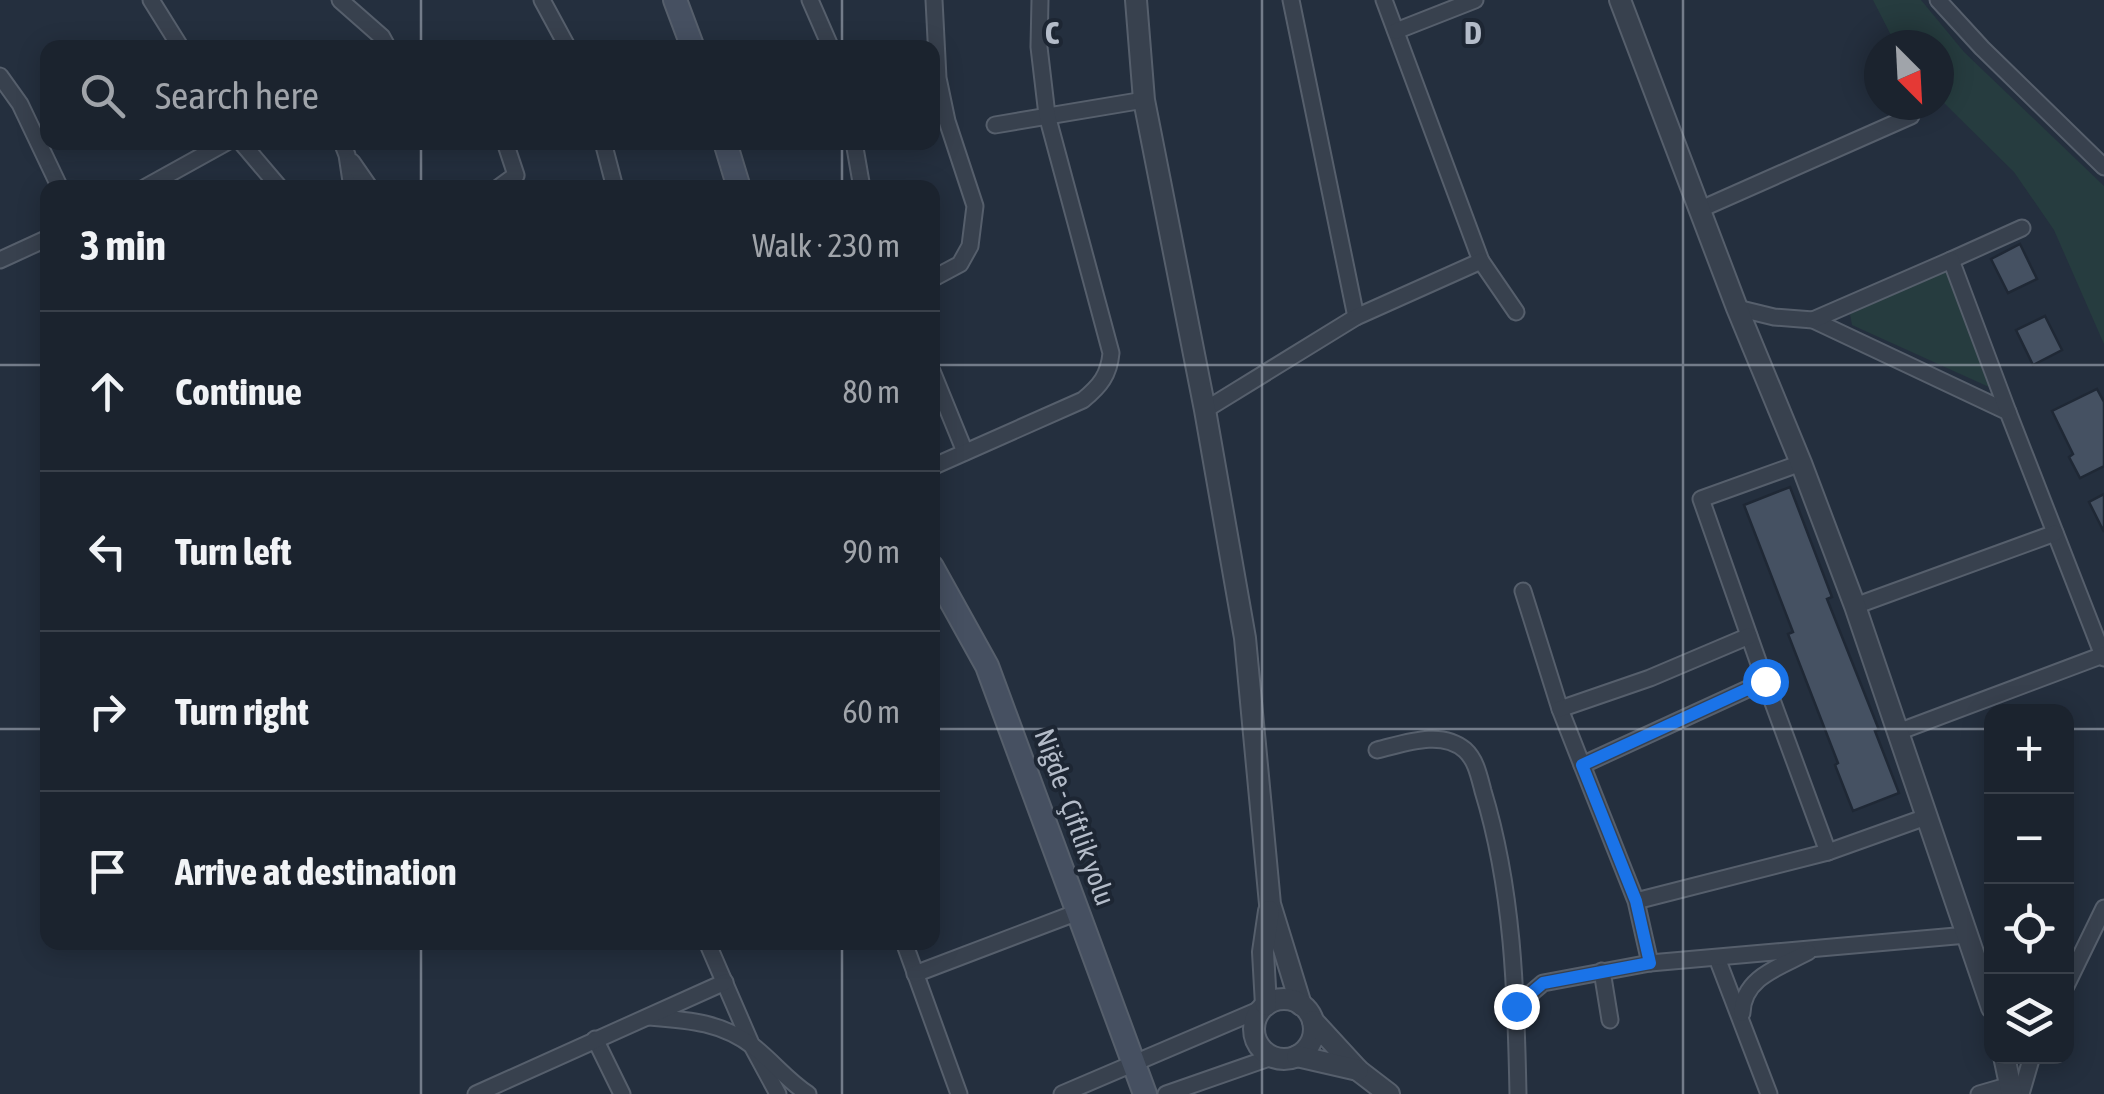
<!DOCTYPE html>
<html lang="en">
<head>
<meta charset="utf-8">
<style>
	:root { --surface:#1b232e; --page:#282f3a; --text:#f1f3f6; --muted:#a0a4aa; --line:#39404a }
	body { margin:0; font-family:"Asap Condensed",sans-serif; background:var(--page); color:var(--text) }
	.controls { position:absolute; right:30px; bottom:30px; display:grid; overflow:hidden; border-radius:20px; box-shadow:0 5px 25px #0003 }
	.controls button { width:90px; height:90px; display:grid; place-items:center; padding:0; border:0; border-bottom:2px solid var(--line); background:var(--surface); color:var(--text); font:50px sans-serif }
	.compass { position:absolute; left:1864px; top:30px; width:90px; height:90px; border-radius:50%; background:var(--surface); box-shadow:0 5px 25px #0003; rotate:156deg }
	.stop { position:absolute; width:30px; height:30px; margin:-22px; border:8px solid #1a73e8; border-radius:50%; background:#fff }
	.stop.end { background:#1a73e8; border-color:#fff; box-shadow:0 2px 10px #0008 }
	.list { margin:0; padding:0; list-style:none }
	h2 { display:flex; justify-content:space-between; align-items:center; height:130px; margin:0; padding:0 40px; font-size:42px }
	h2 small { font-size:32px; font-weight:400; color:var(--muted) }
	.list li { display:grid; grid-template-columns:65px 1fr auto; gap:30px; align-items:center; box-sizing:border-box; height:160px; padding:0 40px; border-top:2px solid var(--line) }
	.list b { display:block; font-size:38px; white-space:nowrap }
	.list em { font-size:32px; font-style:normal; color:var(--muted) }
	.icon { flex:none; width:55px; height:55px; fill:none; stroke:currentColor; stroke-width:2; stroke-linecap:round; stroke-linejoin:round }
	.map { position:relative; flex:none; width:2104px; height:1094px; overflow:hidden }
	.search { position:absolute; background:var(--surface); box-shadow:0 5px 25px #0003; left:40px; top:40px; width:900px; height:110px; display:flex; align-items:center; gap:25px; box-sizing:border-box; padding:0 35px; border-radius:20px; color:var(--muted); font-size:38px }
	.panel { position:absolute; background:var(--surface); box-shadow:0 5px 25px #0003; left:40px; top:180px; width:900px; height:770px; border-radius:20px }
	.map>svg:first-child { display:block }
</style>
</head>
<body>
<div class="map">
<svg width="2104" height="1094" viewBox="0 0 2104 1094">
	<rect width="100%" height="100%" fill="#242f3e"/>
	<!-- green -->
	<g fill="#263c3f">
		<polygon points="1873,0 1921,0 1964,52 2104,186 2104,344 2054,230 2014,172 1939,98 1939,45 1896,45"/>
		<polygon points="1947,271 1989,387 1852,325 1850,314"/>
	</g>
	<!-- building -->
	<g fill="#455162" stroke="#1f2835" stroke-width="2.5">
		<polygon points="2020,244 2037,279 2008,293 1991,259"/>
		<polygon points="2045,316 2062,350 2033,365 2016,330"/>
		<polygon points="2097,389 2104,402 2104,466 2080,478 2069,457 2073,454 2052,411"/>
		<polygon points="1790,487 1832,597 1827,599 1879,730 1875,731 1899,793 1853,811 1835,765 1838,763 1788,634 1793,632 1744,505"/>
		<polygon points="2104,494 2104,532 2089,502"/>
	</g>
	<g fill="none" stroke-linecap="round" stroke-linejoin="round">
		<!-- minor casing -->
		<g stroke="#565f6c" stroke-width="19">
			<g id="minor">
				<polyline points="151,0 181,48"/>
				<polyline points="340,0 382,37 388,48"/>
				<polyline points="542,0 568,48"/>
				<polyline points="810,0 831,48"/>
				<polyline points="1291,0 1356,317"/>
				<polyline points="1384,0 1481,261"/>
				<polyline points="1938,0 1982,48 2104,167"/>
				<polyline points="1396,31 1475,0"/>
				<polyline points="0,76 20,104 60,188"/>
				<polyline points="995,125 1144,100"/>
				<polyline points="241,142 280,188"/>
				<polyline points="342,142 347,155 352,188"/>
				<polyline points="603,142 615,188"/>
				<polyline points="854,142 862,188"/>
				<polyline points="352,162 370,188"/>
				<polyline points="144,188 227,142"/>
				<polyline points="498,188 516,175 505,142"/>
				<polyline points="1701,209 1911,116"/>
				<polyline points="0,260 48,238"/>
				<polyline points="1951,260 2022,228"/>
				<polyline points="932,279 960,264 970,246 975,206 947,121 938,78 934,0"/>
				<polyline points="1737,308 1774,317 1813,320 2008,412 2104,658"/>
				<polyline points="1813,320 1951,260 2008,412"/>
				<polyline points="932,371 965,452"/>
				<polyline points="1205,410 1356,317 1481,261 1516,312"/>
				<path d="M932,467L1083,400C1100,386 1109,375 1111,353L1047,115L1039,47L1040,0"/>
				<polyline points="1523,591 1560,709 1582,765"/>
				<polyline points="1855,606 2055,533"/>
				<polyline points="1765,681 1701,499 1801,463"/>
				<polyline points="1560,709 1650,678 1749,636"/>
				<polyline points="1898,732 2103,655"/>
				<path d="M1377,750C1403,744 1441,729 1465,750C1476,760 1479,776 1483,791C1513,889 1516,992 1518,1094"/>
				<polyline points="1828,852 1926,817"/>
				<polyline points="1636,901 1828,852 1765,681 1582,765 1636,901 1650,963"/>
				<polyline points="707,942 752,1046 778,1094"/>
				<polyline points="904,942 959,1094"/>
				<polyline points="1717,958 1769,1094"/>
				<polyline points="1602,971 1610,1020"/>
				<polyline points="915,974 1078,912"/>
				<polyline points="2066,986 2104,908"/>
				<polyline points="1516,1006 1543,983 1650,963 1967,935"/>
				<path d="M1742,1013C1743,977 1780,967 1808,952"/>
				<path d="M649,1017C688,1020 722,1022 754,1047C773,1062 788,1081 808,1094"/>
				<polyline points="595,1039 622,1094"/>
				<polyline points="476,1094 725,982"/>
				<polyline points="1062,1094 1261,1009"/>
				<polyline points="1166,1094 1272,1057"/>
				<polyline points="1979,1094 2010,1085"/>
				<polyline points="2021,1094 2032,1056"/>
			</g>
		</g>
		<!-- tertiary casing -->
		<g stroke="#565f6c" stroke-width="24">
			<g id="tertiary">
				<polyline points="1136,0 1144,100 1205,410 1245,638 1270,904 1301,1005"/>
				<polyline points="1620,0 1737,308 1801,463 1855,606 1992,1008"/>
				<circle cx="1284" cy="1029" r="30"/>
				<polyline points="1266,1005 1263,952 1269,911"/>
				<polyline points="1313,1021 1359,1071 1389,1094"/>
				<polyline points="1297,1056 1358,1070"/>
				<polyline points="2004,1056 2012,1094"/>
			</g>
		</g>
		<!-- secondary casing -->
		<g stroke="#565f6c" stroke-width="26">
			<g id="secondary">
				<polyline points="675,0 693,48"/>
				<polyline points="725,142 739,188"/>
				<polyline points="932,567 987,666 1145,1094"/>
			</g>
		</g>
		<!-- minor -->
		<use href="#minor" stroke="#38414e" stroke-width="15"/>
		<!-- tertiary -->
		<use href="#tertiary" stroke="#38414e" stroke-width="20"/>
		<!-- secondary -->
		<use href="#secondary" stroke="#465061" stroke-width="22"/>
	</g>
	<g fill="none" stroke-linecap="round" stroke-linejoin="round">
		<!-- route -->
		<polyline stroke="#1a73e8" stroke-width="12" points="1516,1006 1543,983 1650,963 1636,901 1582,765 1765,681"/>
	</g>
	<!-- grid -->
	<path fill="none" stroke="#b4bcc9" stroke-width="2.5" stroke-opacity="0.55" d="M421,0V48M842,0V48M1262,0V1094M1683,0V1094M421,142V188M842,142V188M0,365H48M932,365H2104M0,729H48M932,729H1992M2066,729H2104M421,942V1094M842,942V1094"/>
	<g text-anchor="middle" stroke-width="8" stroke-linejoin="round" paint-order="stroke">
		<!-- street labels -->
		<g font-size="28" fill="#b4bcc9" stroke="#1d2633">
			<text transform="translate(1075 817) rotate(70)" y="10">Niğde - Çiftlik yolu</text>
		</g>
	</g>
	<g font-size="32" text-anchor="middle" font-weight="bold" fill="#b4bcc9" stroke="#1d2633" stroke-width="8" stroke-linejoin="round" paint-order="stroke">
		<text x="1052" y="44">C</text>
		<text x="1473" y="44">D</text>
	</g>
</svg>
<div class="controls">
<button>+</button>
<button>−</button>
<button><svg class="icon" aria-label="locate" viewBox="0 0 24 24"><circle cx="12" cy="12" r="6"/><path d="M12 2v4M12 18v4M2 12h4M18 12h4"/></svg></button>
<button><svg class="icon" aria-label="layers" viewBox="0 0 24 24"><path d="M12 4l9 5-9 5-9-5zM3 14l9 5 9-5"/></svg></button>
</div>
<svg class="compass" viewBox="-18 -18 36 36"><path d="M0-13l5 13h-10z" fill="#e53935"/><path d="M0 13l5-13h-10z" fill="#a0a4aa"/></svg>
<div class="stop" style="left:1765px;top:681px"></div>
<div class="stop end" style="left:1516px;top:1006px"></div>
<div class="search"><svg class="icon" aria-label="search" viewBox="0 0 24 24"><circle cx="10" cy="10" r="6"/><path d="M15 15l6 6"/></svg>Search here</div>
<section class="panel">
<h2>3 min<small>Walk · 230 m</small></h2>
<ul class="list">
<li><svg class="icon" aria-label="ahead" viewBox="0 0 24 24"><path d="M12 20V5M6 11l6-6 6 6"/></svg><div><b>Continue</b></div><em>80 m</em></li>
<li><svg class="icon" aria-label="left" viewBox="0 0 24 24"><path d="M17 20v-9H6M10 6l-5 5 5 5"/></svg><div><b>Turn left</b></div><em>90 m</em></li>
<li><svg class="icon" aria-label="right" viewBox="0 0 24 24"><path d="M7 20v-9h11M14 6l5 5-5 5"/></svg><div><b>Turn right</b></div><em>60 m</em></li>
<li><svg class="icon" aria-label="arrive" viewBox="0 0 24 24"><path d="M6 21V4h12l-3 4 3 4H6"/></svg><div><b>Arrive at destination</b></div></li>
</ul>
</section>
</div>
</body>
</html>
